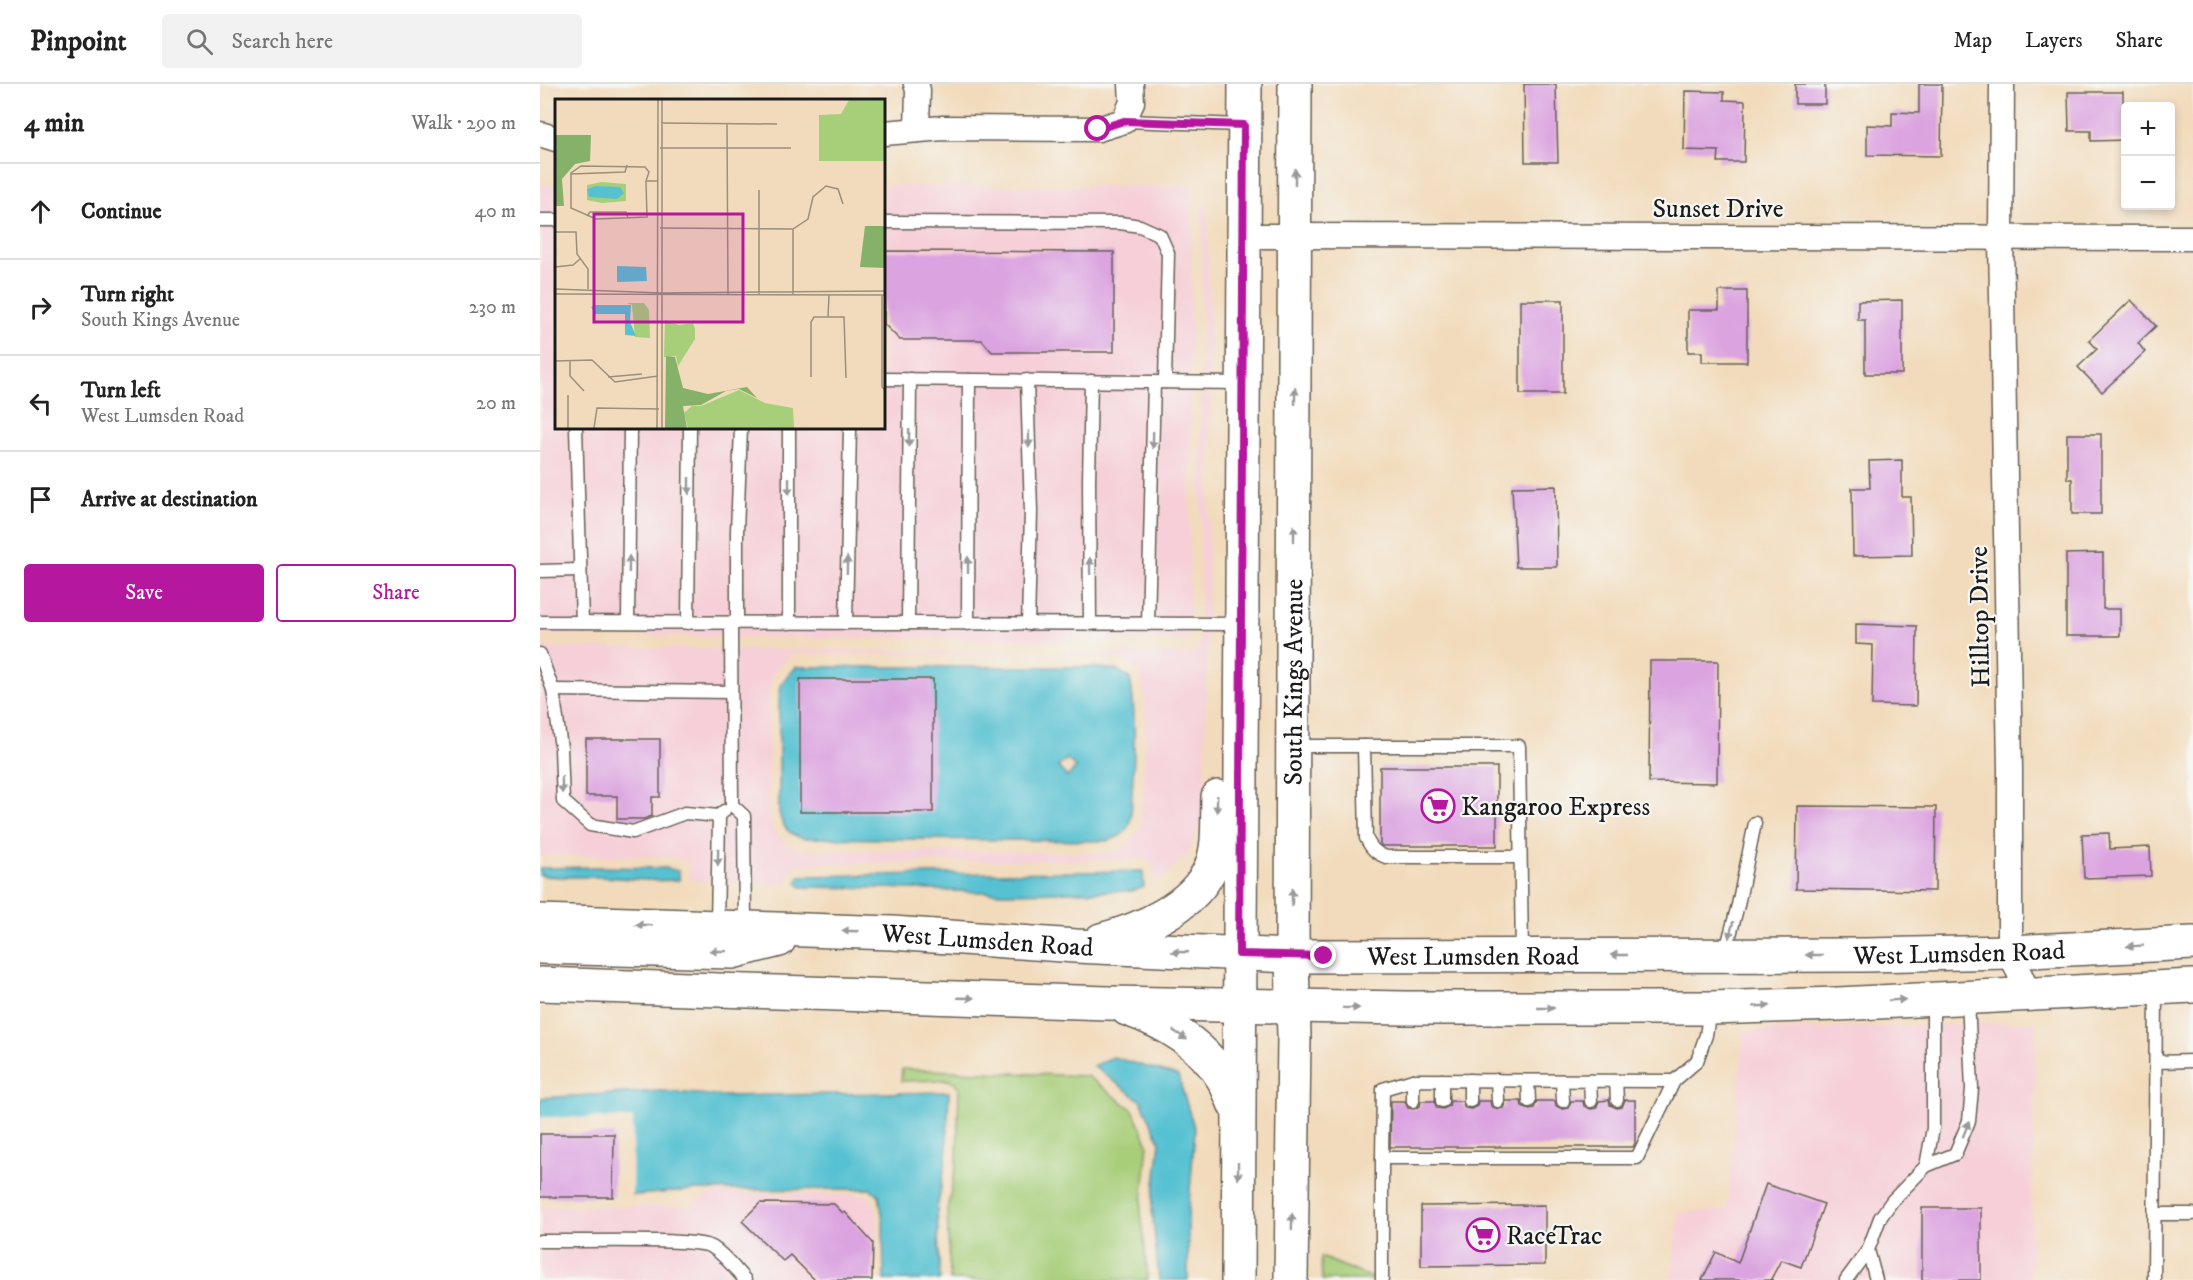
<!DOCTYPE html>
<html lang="en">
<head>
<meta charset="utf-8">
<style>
	:root { --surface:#fff; --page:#f2f2f2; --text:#222; --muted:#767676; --line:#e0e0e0; --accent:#b5179e }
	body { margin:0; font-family:"IM FELL DW Pica",serif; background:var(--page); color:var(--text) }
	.controls { position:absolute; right:18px; top:18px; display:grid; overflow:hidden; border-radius:6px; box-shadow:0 3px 9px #0003 }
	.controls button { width:54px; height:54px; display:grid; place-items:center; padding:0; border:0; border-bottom:2px solid var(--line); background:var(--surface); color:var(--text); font:30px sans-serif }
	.stop { position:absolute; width:18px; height:18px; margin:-14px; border:4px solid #b5179e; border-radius:50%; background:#fff }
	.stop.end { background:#b5179e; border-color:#fff; box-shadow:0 2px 6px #0008 }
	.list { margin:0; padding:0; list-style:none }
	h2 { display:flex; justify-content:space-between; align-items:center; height:78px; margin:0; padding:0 24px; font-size:26px }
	h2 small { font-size:20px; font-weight:400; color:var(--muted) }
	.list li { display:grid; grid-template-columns:39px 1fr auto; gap:18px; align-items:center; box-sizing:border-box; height:96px; padding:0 24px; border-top:2px solid var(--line) }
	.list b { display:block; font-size:22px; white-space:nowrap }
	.list p { margin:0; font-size:20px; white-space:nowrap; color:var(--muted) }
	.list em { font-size:20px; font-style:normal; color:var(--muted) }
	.actions { display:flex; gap:12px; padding:18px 24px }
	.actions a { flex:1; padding:14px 0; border:2px solid var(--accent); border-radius:6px; text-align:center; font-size:21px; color:var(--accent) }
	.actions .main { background:var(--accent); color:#fff }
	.icon { flex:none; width:33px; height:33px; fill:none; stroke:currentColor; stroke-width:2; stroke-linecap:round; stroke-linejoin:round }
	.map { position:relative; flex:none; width:1653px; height:1196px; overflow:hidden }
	header { display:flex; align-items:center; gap:36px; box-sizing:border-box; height:84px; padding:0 30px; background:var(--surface); border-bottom:2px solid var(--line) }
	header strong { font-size:28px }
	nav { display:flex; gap:33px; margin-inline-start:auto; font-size:21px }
	.search { width:420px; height:54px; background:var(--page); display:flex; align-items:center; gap:15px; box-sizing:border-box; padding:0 21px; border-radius:6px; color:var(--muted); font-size:22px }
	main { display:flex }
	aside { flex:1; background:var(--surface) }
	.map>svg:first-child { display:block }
</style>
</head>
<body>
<header>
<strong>Pinpoint</strong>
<div class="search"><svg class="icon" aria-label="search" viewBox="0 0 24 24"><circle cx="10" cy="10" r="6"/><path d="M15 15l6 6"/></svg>Search here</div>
<nav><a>Map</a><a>Layers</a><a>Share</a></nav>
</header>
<main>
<aside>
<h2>4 min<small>Walk · 290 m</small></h2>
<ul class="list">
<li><svg class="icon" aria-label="ahead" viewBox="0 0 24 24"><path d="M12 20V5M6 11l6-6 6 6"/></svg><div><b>Continue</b></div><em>40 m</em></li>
<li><svg class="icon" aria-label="right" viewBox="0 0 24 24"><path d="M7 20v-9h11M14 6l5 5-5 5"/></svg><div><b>Turn right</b><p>South Kings Avenue</p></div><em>230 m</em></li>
<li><svg class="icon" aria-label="left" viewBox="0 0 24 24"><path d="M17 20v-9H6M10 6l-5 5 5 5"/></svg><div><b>Turn left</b><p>West Lumsden Road</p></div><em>20 m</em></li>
<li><svg class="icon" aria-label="arrive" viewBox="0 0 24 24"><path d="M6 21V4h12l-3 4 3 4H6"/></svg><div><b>Arrive at destination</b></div></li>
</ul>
<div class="actions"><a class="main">Save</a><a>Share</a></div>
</aside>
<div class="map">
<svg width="1653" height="1196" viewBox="0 0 1653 1196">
	<rect width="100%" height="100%" fill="#f6f6f2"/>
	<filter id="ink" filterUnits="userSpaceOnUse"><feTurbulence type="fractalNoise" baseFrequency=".0167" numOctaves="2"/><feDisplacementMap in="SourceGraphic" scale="12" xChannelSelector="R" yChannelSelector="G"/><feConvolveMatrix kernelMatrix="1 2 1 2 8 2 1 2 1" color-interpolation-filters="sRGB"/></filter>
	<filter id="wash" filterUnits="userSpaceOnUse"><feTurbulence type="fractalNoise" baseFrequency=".008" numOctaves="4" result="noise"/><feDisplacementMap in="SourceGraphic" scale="24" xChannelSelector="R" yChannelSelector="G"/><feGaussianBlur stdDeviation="1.35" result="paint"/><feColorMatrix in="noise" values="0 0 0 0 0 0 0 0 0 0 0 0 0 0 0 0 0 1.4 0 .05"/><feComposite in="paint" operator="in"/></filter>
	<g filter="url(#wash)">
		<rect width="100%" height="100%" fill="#f2dbbc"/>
		<!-- built -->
		<g fill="#f6cfd8" fill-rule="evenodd">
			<polygon points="0,101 16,101 16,344 344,344 344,102 652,102 649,557 0,551"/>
			<path d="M662,121H667L671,301L664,737L644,775L615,799L613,783L609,777L603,775L259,780L250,786L246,800L150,796L148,779L142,775L126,772H0V563L649,570L656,568L660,557ZM256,570L549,571L582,575L600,589L606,621L604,696L601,737L598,749L583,765L566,769L263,766L248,762L233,747L228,728L229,604L235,586L250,572Z"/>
			<polygon points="1496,938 1490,1196 1131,1196 1139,1129 1187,1126 1204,947"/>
			<polygon points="173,1109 328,1111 337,1125 335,1196 0,1196 0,1123 149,1122"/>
		</g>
		<!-- green -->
		<g fill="#a7ce79" stroke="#62754a" stroke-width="1.5">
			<polygon points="362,985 547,992 593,1026 608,1060 601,1127 608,1196 410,1196 407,1126 417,1077 419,1005 415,998 408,996 361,997"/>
			<polygon points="781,1173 837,1196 782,1196"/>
		</g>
		<!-- water -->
		<g fill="#57c1d2" stroke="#3a6e77" stroke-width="1.5" fill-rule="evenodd">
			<path d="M256,583H549L577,586L590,594C597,632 594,672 592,710C591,720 593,733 588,743C584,752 575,755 566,757L262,754C248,750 242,743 239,728V617C240,594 244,598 256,583ZM527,675L536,684L527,693L518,683Z"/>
			<path d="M56,783L126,784L139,787V796C113,798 87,794 60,793C40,792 20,795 0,791V784Z"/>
			<polygon points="603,787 604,803 592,807 462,809 346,804 261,803 257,798 260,792"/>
			<polygon points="573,973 638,992 655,1046 648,1132 648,1196 619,1196 612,1125 620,1058 601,1017 553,982"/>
			<polygon points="121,1007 182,1012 409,1008 406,1077 397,1125 400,1196 344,1196 343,1138 339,1111 330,1105 156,1106 73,1113 0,1106 0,1014"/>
		</g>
		<!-- pier -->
		<polygon fill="#f2dbbc" points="0,1033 93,1034 92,1115 6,1115 0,1110"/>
		<g id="blocks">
			<!-- building -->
			<g fill="#dba3e0">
				<polygon points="984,0 1016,0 1018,78 985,78"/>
				<rect x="1255" y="0" width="30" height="20"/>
				<polygon points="1379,0 1402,0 1401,72 1327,71 1327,41 1352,42 1352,28 1379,29"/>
				<polygon points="1145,7 1184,8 1184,16 1205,17 1204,78 1178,78 1179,67 1144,66"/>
				<polygon points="1528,8 1583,8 1583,20 1586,20 1586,56 1551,57 1551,47 1529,47"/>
				<polygon points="344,167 574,168 574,268 452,268 442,256 360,256 344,240"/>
				<polygon points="1179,207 1207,207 1207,278 1162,278 1162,268 1148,268 1148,226 1179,226"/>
				<rect x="980" y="216" width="43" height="94"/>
				<polygon points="1362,216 1362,290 1325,290 1325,236 1318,236 1318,217"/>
				<polygon points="1591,216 1616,242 1598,259 1605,268 1562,308 1538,283 1557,265 1549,256"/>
				<polygon points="1527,350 1561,350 1561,430 1532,430 1532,395 1527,395"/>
				<polygon points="1362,376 1362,413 1371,413 1372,471 1313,472 1312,404 1330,404 1329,377"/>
				<polygon points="1016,402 1017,483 976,483 972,403"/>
				<polygon points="1563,469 1563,525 1580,525 1580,552 1526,552 1526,470"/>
				<polygon points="1316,540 1377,542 1376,622 1332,621 1333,561 1316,560"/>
				<polygon points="1110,577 1178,577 1177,699 1109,698"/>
				<rect x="260" y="595" width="133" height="133"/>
				<polygon points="46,655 120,655 120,713 112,713 112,732 104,735 77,735 77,712 46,712"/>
				<polygon points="840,683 957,683 957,762 842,762 840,760"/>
				<polygon points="1257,722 1396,723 1395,807 1256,805"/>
				<polygon points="1569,749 1570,765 1610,763 1611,792 1544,794 1542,750"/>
				<polygon points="1069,1016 1070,1021 1077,1024 1082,1023 1085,1016 1095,1016 1095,1059 1093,1063 850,1063 851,1017 865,1017 868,1024 874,1025 880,1022 881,1017 894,1017 897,1024 903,1025 909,1022 910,1017 922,1017 925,1024 931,1025 937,1022 938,1017 950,1017 951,1022 958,1025 963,1024 966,1017 981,1017 982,1022 989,1025 994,1024 997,1017 1015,1017 1016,1022 1023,1025 1028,1024 1031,1017 1043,1017 1044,1022 1051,1025 1056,1024 1059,1017"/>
				<polygon points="0,1050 74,1050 73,1113 0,1113"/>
				<polygon points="1226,1100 1284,1120 1261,1183 1241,1176 1231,1195 1233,1196 1162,1196 1176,1168 1198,1179"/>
				<polygon points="220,1119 294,1120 303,1129 305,1128 333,1159 332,1196 275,1196 250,1171 243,1177 202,1137"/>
				<polygon points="1005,1121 1005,1181 881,1182 881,1122"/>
				<rect x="1382" y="1124" width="59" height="72"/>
			</g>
		</g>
	</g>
	<g filter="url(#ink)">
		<use href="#blocks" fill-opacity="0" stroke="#675f54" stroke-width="1.5"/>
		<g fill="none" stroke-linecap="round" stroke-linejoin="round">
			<!-- service casing -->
			<g stroke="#675f54" stroke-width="15">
				<g id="service">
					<polyline points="584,37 703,41"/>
					<polyline points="0,136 16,136"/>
					<polyline points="344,138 580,139 600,142 620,151 628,169 625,298"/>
					<polyline points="344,295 702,299"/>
					<polyline points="487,296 491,428 488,540"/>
					<polyline points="36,344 42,538"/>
					<polyline points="249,344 249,539"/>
					<polyline points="0,487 40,486"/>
					<polyline points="0,538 699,540"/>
					<polyline points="88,538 90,344"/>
					<polyline points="148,539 150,344"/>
					<polyline points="191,539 192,721 204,732 205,844"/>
					<polyline points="197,539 197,448 201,344"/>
					<polyline points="306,539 310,344"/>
					<polyline points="368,539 370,295"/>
					<polyline points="428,540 429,296"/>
					<polyline points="550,540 549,397 551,297"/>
					<polyline points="608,540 614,298"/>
					<polyline points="0,570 13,606 21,664 23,717 50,741 93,748 145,729 179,732"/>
					<polyline points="13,606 191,608"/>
					<polyline points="754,662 979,662 982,870"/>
					<path d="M824,662L826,754C831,764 835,769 846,773H980"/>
					<polyline points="177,842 179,732 184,727"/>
					<polyline points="1185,870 1198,821 1215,739"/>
					<polyline points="1616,978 1653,977"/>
					<polyline points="902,996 902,1017"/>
					<polyline points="930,996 930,1017"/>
					<polyline points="957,996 958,1017"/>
					<polyline points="988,997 989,1017"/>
					<polyline points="1022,997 1023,1017"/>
					<polyline points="1050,997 1051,1017"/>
					<polyline points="1076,997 1077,1016"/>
					<polyline points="873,1017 873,996"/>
					<polyline points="842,1074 843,1005 873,996 1134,997"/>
					<polyline points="1386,1082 1393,1044 1393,916"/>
					<polyline points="1615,1130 1653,1130"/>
					<path d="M0,1157C29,1158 155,1153 172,1163C185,1171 195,1185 205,1196"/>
					<polyline points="842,1196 842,1074 1097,1074 1134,997 1157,977 1166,951 1170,926"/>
					<polyline points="1306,1196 1328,1166"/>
					<polyline points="1336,1196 1328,1166 1340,1134 1352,1117 1386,1082 1415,1070 1429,1037 1432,1005 1428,914"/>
					<polyline points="1614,1196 1616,904"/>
				</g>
			</g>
			<!-- minor casing -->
			<g stroke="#675f54" stroke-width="27">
				<g id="minor">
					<polyline points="376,0 378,6 377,46"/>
					<polyline points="1462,0 1461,153 1470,686 1470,868 1488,909"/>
					<polyline points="344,49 403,44 558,45 584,37 592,18 591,0"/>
					<polyline points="0,50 16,55"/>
					<polyline points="703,152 1653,154"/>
				</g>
			</g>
			<!-- secondary casing -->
			<g stroke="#675f54" stroke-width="36">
				<g id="secondary">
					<path id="s1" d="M0,837L352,849L536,862L752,872L1326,871L1470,868L1653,859"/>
					<path d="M561,856C600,846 654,823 671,783C680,762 677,735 678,713"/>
					<polyline points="0,863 192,868 239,856"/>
					<polyline points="0,900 568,919 865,924 1171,924 1298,920 1653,902"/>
					<path d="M587,925C624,938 661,959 682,993C688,1002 691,1013 696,1023"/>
					<polyline points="698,1196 705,0"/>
					<path id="s2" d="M751,1196L754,953L752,872L755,0"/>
				</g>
			</g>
			<!-- service -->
			<use href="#service" stroke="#fff" stroke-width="12"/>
			<!-- minor -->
			<use href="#minor" stroke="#fff" stroke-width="24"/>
			<!-- secondary -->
			<use href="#secondary" stroke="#fff" stroke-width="33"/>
		</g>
		<!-- one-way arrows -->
		<defs><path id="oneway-solid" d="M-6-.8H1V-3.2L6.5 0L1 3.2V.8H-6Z" transform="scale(1.5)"/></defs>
		<g fill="#999">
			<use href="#oneway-solid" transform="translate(755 93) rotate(-90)"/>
			<use href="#oneway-solid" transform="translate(755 312) rotate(-90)"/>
			<use href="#oneway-solid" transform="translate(369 354) rotate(91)"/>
			<use href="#oneway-solid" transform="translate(489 355) rotate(89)"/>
			<use href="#oneway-solid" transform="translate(613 356) rotate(91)"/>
			<use href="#oneway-solid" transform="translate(149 402) rotate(90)"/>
			<use href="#oneway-solid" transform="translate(249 402) rotate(90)"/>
			<use href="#oneway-solid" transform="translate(754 450) rotate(-90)"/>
			<use href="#oneway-solid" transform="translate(89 480) rotate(-89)"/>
			<use href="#oneway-solid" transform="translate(307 481) rotate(-89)"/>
			<use href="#oneway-solid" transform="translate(428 481) rotate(-90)"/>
			<use href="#oneway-solid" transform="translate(550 482) rotate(-91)"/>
			<use href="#oneway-solid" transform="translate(22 701) rotate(89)"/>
			<use href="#oneway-solid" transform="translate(677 720) rotate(91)"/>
			<use href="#oneway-solid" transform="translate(178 773) rotate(91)"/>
			<use href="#oneway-solid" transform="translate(752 813) rotate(-90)"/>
			<use href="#oneway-solid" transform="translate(104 841) rotate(-178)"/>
			<use href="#oneway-solid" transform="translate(1191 846) rotate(105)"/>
			<use href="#oneway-solid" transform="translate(310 847) rotate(-178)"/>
			<use href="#oneway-solid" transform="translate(1595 862) rotate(177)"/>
			<use href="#oneway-solid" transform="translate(178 867) rotate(-179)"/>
			<use href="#oneway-solid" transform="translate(640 868) rotate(-178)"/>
			<use href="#oneway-solid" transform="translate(1079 871) rotate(180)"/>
			<use href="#oneway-solid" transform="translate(1274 871) rotate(-180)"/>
			<use href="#oneway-solid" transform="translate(426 914) rotate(2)"/>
			<use href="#oneway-solid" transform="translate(1357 916) rotate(-3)"/>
			<use href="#oneway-solid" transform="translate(1222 922) rotate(-2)"/>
			<use href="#oneway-solid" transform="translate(811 924) rotate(1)"/>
			<use href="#oneway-solid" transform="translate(1006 924)"/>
			<use href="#oneway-solid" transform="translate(640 951) rotate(34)"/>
			<use href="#oneway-solid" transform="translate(1426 1045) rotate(-68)"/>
			<use href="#oneway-solid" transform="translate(698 1087) rotate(90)"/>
			<use href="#oneway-solid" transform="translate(752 1138) rotate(-89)"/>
		</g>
	</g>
	<g fill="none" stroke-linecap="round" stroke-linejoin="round" filter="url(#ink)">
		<!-- route -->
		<polyline stroke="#b5179e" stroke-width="8" points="558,45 584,37 704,41 699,870 784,872"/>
	</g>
	<!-- icons -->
	<defs>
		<g id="supermarket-ring" transform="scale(1.725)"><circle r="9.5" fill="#f6f6f2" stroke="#b5179e" stroke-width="1.5"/><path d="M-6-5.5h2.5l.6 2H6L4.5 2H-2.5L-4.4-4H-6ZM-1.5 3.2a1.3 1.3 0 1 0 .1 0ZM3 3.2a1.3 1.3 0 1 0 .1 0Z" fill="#b5179e"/></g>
	</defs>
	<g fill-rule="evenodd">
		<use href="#supermarket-ring" x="898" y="722"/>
		<use href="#supermarket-ring" x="943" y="1151"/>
	</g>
	<g text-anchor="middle" stroke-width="4.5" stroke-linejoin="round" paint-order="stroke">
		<!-- street labels -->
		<g font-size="26" fill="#1c1c1c" stroke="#f6f6f2">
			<text x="1178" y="133">Sunset Drive</text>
			<text transform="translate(1439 533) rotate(-91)" y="9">Hilltop Drive</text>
			<text dy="9" stroke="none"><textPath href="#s2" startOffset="598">South Kings Avenue</textPath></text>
			<text dy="9" stroke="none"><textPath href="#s1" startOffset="448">West Lumsden Road</textPath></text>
			<text dy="9" stroke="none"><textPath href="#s1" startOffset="1420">West Lumsden Road</textPath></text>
			<text dy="9" stroke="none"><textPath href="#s1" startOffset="934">West Lumsden Road</textPath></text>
		</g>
		<!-- poi labels -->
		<g font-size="26" fill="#1c1c1c" stroke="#f6f6f2" text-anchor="start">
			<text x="921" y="731">Kangaroo Express</text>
			<text x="966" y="1160">RaceTrac</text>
		</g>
	</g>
	<!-- overview -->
	<g transform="translate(15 15)">
		<rect width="330" height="330" fill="#f2dbbc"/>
		<path d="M294,1H330V62H264V16L286,15ZM47,83L71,85V102L47,104L32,101V86ZM89,204L94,211L95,239L80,238L77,206L72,204ZM110,221L124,226L138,224L140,230V240L123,267L121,257L109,258ZM184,291L210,304L238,309L239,329H133L129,314L137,307H146Z" fill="#a7ce79"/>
		<path d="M0,36H36L35,62L20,65L7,80L9,107H0ZM310,127H330V169L305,168ZM111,257L120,258L128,289L153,295L192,288L202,299L184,290L171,292L146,306L128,307L132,329H110Z" fill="#85b169"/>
		<path d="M41,87L65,88L69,94L62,100L34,98L32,90ZM62,167L91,168L92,182L62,183ZM42,206H76L75,223L81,237L70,236V215H40L36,208Z" fill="#57c1d2"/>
		<path fill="none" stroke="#9c8f7c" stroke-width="1.5" d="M107,1V329M106,24L222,25M172,25L173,195M105,49H236M16,75L70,73L72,66M91,82L92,118L41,120L16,109V74L26,67L90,68L94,73L91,82H103M204,91V195M32,117L35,113H71L73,119M105,129L238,130L253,120L258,98L271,87L283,90L288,105M0,133H21L22,155L33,170V190M0,168L18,166L25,160M0,190L107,194L330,192M0,195L330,196M238,195V130M327,196V288L330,291M273,218L274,196M0,262L37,261L60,283L103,277M15,262V277L29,292M53,278L87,275M256,278V223L259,218H289L291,279M13,329V296M39,329L42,309L104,310M102,329L103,1"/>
		<path fill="#b5179e" fill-opacity="0.15" stroke="#b5179e" stroke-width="3" d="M39,115H188V223H39Z"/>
		<rect width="330" height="330" fill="none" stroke="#1c1c1c" stroke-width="3"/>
	</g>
</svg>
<div class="controls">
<button>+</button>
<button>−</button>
</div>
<div class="stop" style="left:558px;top:45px"></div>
<div class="stop end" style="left:784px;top:872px"></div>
</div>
</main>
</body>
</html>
